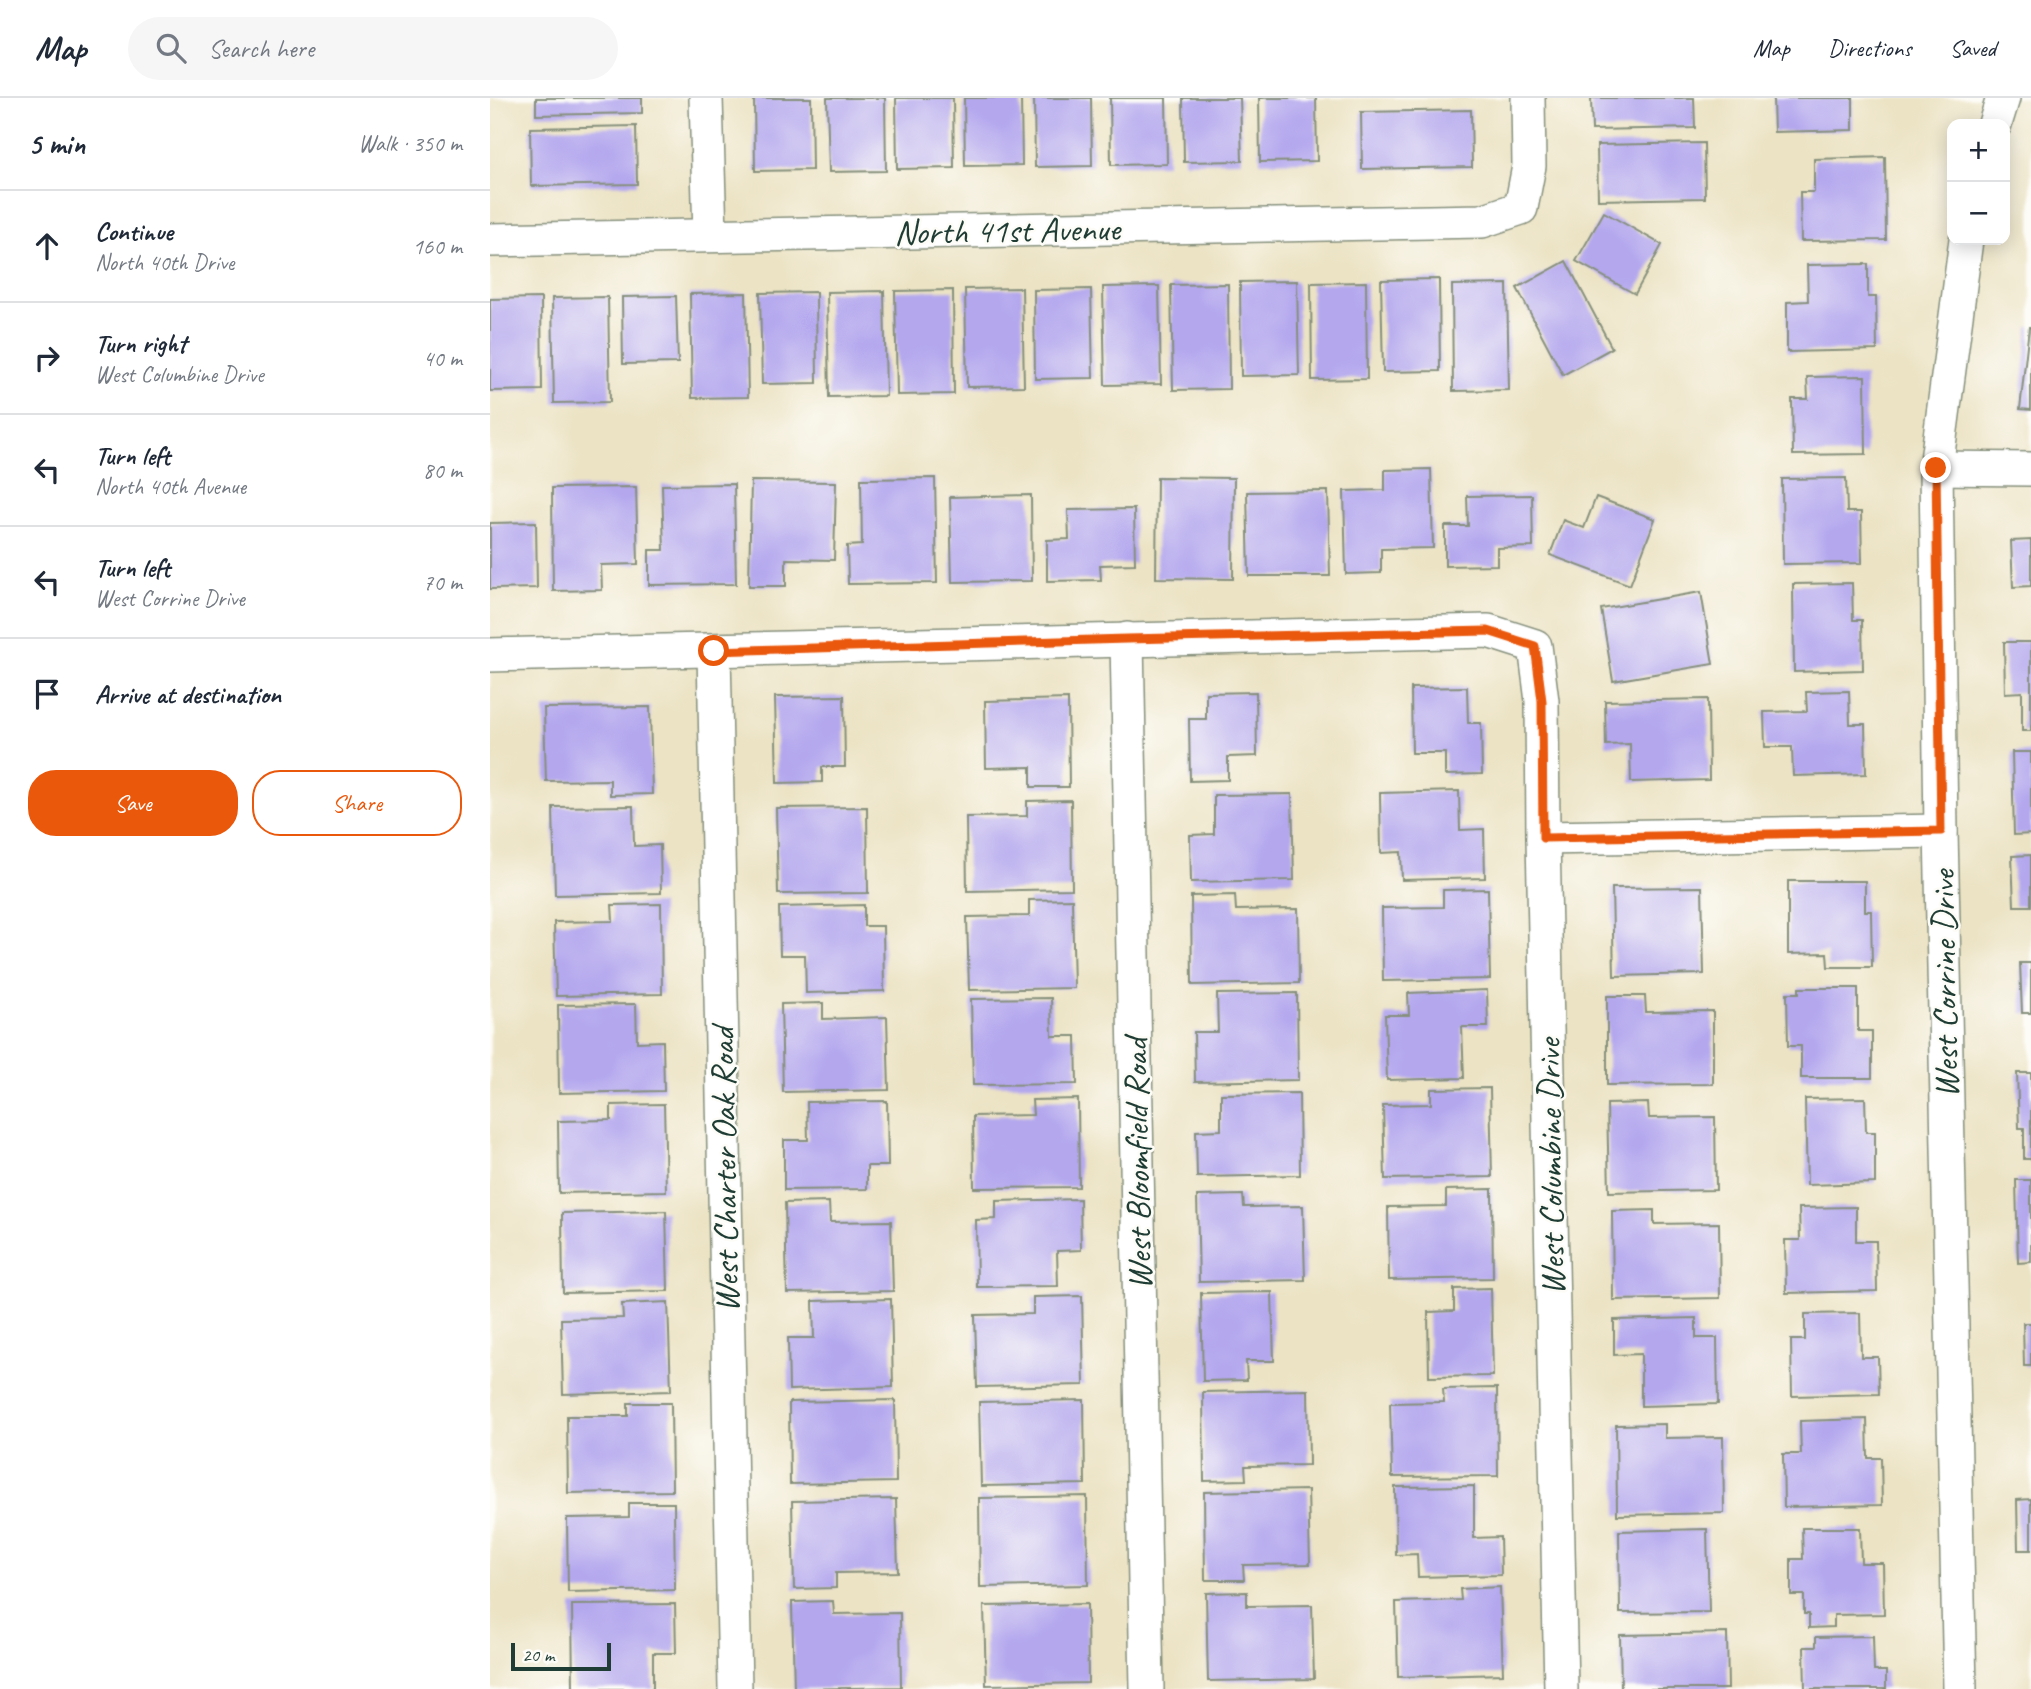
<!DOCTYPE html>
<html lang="en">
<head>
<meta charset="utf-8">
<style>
	:root { --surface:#fff; --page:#f6f6f7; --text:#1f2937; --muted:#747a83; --line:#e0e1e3; --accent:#ea580c }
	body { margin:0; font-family:Caveat,sans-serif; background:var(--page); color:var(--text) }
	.controls { position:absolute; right:21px; top:21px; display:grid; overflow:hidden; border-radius:14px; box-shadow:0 4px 18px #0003 }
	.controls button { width:63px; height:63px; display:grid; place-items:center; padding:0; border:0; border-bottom:2px solid var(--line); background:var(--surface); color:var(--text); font:35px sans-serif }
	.scale { position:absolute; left:21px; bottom:18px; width:100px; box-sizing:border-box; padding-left:7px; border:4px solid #1f3d34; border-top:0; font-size:19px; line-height:24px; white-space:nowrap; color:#1f3d34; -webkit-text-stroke:5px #fdfcf7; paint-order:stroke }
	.stop { position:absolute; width:21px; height:21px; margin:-16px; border:5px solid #ea580c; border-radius:50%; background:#fff }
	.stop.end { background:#ea580c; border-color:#fff; box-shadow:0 2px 7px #0008 }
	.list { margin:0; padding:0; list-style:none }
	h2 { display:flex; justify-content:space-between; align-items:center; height:91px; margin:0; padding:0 28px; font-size:30px }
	h2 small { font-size:23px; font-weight:400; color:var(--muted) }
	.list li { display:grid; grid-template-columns:46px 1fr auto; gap:21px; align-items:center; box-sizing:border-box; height:112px; padding:0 28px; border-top:2px solid var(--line) }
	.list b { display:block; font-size:26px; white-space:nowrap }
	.list p { margin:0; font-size:23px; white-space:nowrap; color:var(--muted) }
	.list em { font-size:23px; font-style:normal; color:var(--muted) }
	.actions { display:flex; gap:14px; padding:21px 28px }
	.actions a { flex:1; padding:16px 0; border:2px solid var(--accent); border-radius:28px; text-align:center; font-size:24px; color:var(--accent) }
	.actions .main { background:var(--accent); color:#fff }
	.icon { flex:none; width:38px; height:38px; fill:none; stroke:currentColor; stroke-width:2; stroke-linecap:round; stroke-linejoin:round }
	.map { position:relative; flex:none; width:1541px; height:1591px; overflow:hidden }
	header { display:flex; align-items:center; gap:42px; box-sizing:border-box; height:98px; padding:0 35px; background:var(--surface); border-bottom:2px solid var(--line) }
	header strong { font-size:33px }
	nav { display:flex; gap:38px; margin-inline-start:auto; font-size:24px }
	.search { width:490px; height:63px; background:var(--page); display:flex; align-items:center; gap:18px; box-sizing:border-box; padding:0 24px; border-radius:38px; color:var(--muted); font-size:26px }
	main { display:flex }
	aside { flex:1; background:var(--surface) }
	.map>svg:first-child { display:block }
</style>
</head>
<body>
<header>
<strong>Map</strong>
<div class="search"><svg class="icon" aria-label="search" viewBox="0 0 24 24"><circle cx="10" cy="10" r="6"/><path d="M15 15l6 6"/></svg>Search here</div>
<nav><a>Map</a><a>Directions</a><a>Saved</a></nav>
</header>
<main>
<aside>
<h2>5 min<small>Walk · 350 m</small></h2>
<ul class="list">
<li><svg class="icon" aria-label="ahead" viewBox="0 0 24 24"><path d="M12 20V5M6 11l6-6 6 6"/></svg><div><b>Continue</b><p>North 40th Drive</p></div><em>160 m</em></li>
<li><svg class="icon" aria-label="right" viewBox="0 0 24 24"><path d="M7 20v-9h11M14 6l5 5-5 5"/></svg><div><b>Turn right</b><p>West Columbine Drive</p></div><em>40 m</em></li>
<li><svg class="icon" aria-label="left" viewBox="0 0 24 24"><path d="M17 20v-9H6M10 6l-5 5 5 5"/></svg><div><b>Turn left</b><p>North 40th Avenue</p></div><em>80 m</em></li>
<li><svg class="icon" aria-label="left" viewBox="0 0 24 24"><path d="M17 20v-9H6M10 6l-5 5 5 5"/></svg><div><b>Turn left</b><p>West Corrine Drive</p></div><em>70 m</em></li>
<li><svg class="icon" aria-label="arrive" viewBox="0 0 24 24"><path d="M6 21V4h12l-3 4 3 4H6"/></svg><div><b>Arrive at destination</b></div></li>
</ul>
<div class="actions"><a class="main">Save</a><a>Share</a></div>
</aside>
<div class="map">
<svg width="1541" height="1591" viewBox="0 0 1541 1591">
	<rect width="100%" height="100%" fill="#fdfcf7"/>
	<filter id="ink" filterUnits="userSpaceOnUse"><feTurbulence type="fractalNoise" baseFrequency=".0143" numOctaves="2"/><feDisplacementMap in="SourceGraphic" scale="14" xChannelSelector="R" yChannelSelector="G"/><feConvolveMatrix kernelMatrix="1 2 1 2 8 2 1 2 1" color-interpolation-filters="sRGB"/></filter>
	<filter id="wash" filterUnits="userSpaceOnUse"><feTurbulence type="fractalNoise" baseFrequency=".00686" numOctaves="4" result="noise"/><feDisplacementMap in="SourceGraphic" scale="28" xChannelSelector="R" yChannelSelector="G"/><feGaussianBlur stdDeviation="1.57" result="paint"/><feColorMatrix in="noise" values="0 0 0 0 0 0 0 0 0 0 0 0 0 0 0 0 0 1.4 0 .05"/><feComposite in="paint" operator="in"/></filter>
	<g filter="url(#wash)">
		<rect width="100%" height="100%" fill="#ece3c4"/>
		<g id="blocks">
			<!-- building -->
			<g fill="#b4a7ee">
				<polygon points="46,0 152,0 152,15 46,17"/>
				<polygon points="264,0 321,0 322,72 265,73"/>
				<polygon points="337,0 395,0 396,73 339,74"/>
				<polygon points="406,0 463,0 464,70 407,71"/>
				<polygon points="474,0 531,0 532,67 475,68"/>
				<polygon points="544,0 601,0 602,68 545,69"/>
				<polygon points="620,0 676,0 677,66 621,67"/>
				<polygon points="693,0 750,0 752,63 694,64"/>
				<polygon points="769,0 826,0 827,63 770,64"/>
				<polygon points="1101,0 1204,0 1205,30 1102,32"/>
				<polygon points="1283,0 1363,0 1363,32 1284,34"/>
				<polygon points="981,12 982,69 872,71 871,14"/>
				<polygon points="146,28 147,86 41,88 40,30"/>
				<polygon points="1214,45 1215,100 1108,102 1107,47"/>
				<polygon points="1395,59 1396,142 1311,143 1310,94 1324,94 1324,61"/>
				<polygon points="1114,114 1172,147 1145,196 1086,163"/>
				<polygon points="1076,163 1122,250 1073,277 1027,190"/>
				<polygon points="1378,166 1378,199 1386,199 1387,252 1297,254 1297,204 1318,203 1317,167"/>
				<polygon points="949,181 950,273 893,274 891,182"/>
				<polygon points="807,183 809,277 751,278 750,184"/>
				<polygon points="876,184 877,281 822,282 821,185"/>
				<polygon points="738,186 739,291 683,292 681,187"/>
				<polygon points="1017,186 1019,292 963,293 962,187"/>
				<polygon points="669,188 671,286 615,287 613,189"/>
				<polygon points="532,190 534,288 477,289 475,191"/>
				<polygon points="601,191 603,280 545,281 544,192"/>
				<polygon points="463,192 464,296 407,297 405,193"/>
				<polygon points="394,193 396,298 339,299 337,194"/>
				<polygon points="326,194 327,285 272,286 270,195"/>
				<polygon points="256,195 258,299 202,300 200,196"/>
				<polygon points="186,198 188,265 133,266 132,199"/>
				<polygon points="118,199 120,304 64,305 62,200"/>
				<polygon points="51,200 52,292 0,293 0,201"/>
				<polygon points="1539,229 1541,229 1541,312 1530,311"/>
				<polygon points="1375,278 1376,356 1303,357 1302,301 1318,301 1317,279"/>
				<polygon points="941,371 943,450 891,451 891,475 856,476 854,393 895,392 895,372"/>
				<polygon points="667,379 744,380 743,481 666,480"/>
				<polygon points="445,380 447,485 358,486 357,448 372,447 371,381"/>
				<polygon points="1356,380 1357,414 1371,414 1372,465 1293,466 1292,381"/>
				<polygon points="261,383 346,384 344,462 296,461 296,488 259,488"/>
				<polygon points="244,386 246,486 159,487 159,452 174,452 172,387"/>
				<polygon points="146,389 148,466 111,467 112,492 63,493 62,390"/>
				<polygon points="838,393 840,478 759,478 757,394"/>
				<polygon points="541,397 542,483 462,484 460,399"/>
				<polygon points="1042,397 1043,449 1007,450 1007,467 955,468 955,428 978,428 977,398"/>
				<polygon points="1106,399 1165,421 1140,487 1060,457 1073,422 1094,430"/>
				<polygon points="644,411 645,466 610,467 611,482 557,483 557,442 579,441 578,412"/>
				<polygon points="46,424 47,490 0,491 0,425"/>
				<polygon points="1541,442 1541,488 1523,489 1521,443"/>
				<polygon points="1362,485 1363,522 1372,522 1373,572 1304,574 1303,486"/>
				<polygon points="1211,494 1223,566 1123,583 1111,511"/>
				<polygon points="1514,544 1541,544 1541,633 1532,633 1532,594 1515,595"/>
				<polygon points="977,589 978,625 991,625 992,676 955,677 955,655 922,655 921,590"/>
				<polygon points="1359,593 1360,626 1375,626 1376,676 1303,678 1302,649 1275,649 1274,614 1317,613 1316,594"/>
				<polygon points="766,594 767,658 738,659 738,682 700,683 699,621 716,621 716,595"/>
				<polygon points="354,598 355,669 332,669 332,684 287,685 285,599"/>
				<polygon points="578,601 579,689 541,689 541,669 496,670 495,603"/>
				<polygon points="1218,601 1219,682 1141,684 1140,646 1116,647 1115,603"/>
				<polygon points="160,609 162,696 120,697 120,682 56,683 54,610"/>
				<polygon points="1522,654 1541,654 1541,736 1524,737"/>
				<polygon points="969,693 970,732 994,731 995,780 912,782 911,754 891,755 890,695"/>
				<polygon points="802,696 804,782 701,784 700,737 724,736 724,697"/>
				<polygon points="581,702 582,791 477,793 476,719 537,718 537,703"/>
				<polygon points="143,708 144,748 170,747 171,795 65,797 63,709"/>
				<polygon points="377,709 378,795 288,796 286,710"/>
				<polygon points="1541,757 1541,808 1524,808 1522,758"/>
				<polygon points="1298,783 1375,783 1375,813 1381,813 1382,869 1338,869 1337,855 1298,856"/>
				<polygon points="1212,789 1214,876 1124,878 1122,790"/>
				<polygon points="998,791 1000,881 893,883 892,810 953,809 953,792"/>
				<polygon points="745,797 746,812 808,811 809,885 702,887 701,798"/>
				<polygon points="582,801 584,890 479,892 477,819 539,818 539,802"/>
				<polygon points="171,806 172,896 66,898 64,824 123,823 122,807"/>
				<polygon points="374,807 374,828 393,828 394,893 316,895 315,857 290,857 289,809"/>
				<polygon points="1530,865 1541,865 1541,915 1532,915"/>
				<polygon points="1309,890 1368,890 1368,933 1382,933 1382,980 1311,980 1311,948 1298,948 1297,895 1309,895"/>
				<polygon points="997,892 998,929 972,929 974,980 897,982 895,917 919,917 918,895"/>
				<polygon points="807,895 808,982 705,984 704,934 728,934 727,896"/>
				<polygon points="1117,898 1155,898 1156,914 1223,913 1223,986 1117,987"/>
				<polygon points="561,900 562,938 586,938 587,986 483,987 481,901"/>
				<polygon points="333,905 333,921 397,919 399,992 293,994 291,906"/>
				<polygon points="146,906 147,944 173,943 174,993 69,995 68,907"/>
				<polygon points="1527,975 1541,975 1541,1061 1534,1061 1534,1030 1529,1030"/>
				<polygon points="1000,990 1002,1079 895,1081 893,1007 941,1006 941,991"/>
				<polygon points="809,995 810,1077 707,1079 706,1033 731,1032 731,996"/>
				<polygon points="1375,1000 1376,1034 1385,1034 1385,1085 1317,1087 1315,1001"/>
				<polygon points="588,1001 589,1089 484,1090 483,1018 543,1017 542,1002"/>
				<polygon points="397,1003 398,1068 377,1068 377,1091 294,1092 294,1042 318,1042 317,1004"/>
				<polygon points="1158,1005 1159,1020 1225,1019 1226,1092 1119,1094 1117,1006"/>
				<polygon points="174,1006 176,1093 69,1095 68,1023 121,1022 121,1007"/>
				<polygon points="1526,1082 1541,1082 1541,1164 1528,1165"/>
				<polygon points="1002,1091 1003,1180 899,1182 898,1109 956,1108 956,1092"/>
				<polygon points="753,1097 754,1109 813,1108 815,1182 709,1184 707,1098"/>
				<polygon points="590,1101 591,1152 567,1153 568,1188 487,1189 486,1122 506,1121 506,1103"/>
				<polygon points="339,1104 340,1124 401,1123 403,1193 297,1195 295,1105"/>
				<polygon points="1366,1109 1366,1143 1386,1143 1387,1193 1296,1195 1295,1142 1310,1142 1309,1110"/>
				<polygon points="1164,1112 1164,1126 1229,1125 1230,1200 1123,1202 1122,1113"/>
				<polygon points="176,1113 178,1193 73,1195 72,1115"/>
				<polygon points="1001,1190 1003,1278 939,1279 938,1214 964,1213 964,1191"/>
				<polygon points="782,1194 784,1263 756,1263 757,1282 713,1283 711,1195"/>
				<polygon points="592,1198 594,1287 487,1289 485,1217 543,1216 543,1199"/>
				<polygon points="401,1201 403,1289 299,1292 298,1240 324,1240 323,1203"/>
				<polygon points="178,1204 181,1293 73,1296 71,1221 133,1220 132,1206"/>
				<polygon points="1370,1215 1371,1259 1388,1259 1389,1296 1302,1298 1301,1242 1315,1242 1315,1216"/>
				<polygon points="1206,1220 1206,1240 1227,1240 1228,1306 1151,1308 1151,1256 1124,1257 1124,1222"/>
				<polygon points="1533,1225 1541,1225 1541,1268 1534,1268"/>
				<polygon points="1007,1290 1008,1378 902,1379 900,1305 954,1304 953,1291"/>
				<polygon points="818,1292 819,1367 755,1368 756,1382 714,1383 713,1294"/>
				<polygon points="405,1302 406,1384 300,1386 299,1304"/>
				<polygon points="594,1302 595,1386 491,1388 489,1304"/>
				<polygon points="138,1305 181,1305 182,1393 78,1395 77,1318 138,1318"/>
				<polygon points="1377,1321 1378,1360 1391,1360 1392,1407 1294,1409 1293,1356 1311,1356 1310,1323"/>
				<polygon points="1175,1326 1175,1340 1233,1339 1234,1415 1127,1417 1126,1327"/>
				<polygon points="984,1388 984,1440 1010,1439 1011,1477 928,1479 927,1456 906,1457 905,1389"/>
				<polygon points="818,1392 820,1466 753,1467 754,1482 715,1482 714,1394"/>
				<polygon points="597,1398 598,1487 490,1489 489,1400"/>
				<polygon points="406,1401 408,1474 346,1475 346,1490 304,1491 302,1403"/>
				<polygon points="1541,1401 1541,1452 1528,1452 1527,1402"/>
				<polygon points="139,1405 184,1405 185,1492 78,1494 77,1420 139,1419"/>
				<polygon points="1312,1430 1370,1430 1371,1465 1393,1465 1394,1516 1344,1517 1344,1529 1319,1530 1319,1516 1314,1516 1314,1497 1301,1497 1301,1461 1313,1461"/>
				<polygon points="1217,1431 1219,1514 1130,1515 1129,1433"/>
				<polygon points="1010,1489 1013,1576 908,1579 906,1504 971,1502 970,1491"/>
				<polygon points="757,1494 757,1508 822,1507 824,1581 718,1583 716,1495"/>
				<polygon points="343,1503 344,1516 410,1515 411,1589 304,1591 302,1504"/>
				<polygon points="185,1506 186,1555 163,1555 163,1591 83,1591 82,1507"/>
				<polygon points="597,1506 598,1585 496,1587 494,1508"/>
				<polygon points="1237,1535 1238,1591 1131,1591 1130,1537"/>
				<polygon points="1383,1538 1384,1573 1396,1573 1396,1591 1315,1591 1314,1549 1326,1549 1326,1539"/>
			</g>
		</g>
	</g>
	<g filter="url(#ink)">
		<use href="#blocks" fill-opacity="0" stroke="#86907c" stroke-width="2"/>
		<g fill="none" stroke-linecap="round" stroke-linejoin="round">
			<!-- minor casing -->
			<g stroke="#86907c" stroke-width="36">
				<g id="minor">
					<polyline points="216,0 220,137"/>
					<polyline points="1505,26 1513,0"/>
					<polyline points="0,142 992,123 1031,110 1039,68 1038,0"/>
					<polyline points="1446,370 1541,371"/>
					<polyline points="637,541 657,1591"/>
					<polyline points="224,553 245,1591"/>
					<path d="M0,557C333,551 665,540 998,533L1045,548L1052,603L1053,740L1071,1591"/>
					<polyline points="1053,740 1451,733"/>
					<polyline points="1470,1591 1451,733 1446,370 1476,142"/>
				</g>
			</g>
			<!-- minor -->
			<use href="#minor" stroke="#fff" stroke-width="33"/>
		</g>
	</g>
	<g fill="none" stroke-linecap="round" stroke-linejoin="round" filter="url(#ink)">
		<!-- route -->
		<polyline stroke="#ea580c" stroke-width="9" points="224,553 637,541 998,533 1045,548 1052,603 1053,740 1451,733 1446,370"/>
	</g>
	<g text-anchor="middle" stroke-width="5" stroke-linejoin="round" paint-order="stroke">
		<!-- street labels -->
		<g font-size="35" fill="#1f3d34" stroke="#fdfcf7">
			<text transform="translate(517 132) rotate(-1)" y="12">North 41st Avenue</text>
			<text transform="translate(1454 886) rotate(-91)" y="12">West Corrine Drive</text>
			<text transform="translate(647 1066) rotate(-91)" y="12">West Bloomfield Road</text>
			<text transform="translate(1060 1069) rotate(-91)" y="12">West Columbine Drive</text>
			<text transform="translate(234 1072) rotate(-91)" y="12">West Charter Oak Road</text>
		</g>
	</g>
</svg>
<div class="controls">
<button>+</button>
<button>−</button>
</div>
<div class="scale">20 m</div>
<div class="stop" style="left:224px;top:553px"></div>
<div class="stop end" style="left:1446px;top:370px"></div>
</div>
</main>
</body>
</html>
